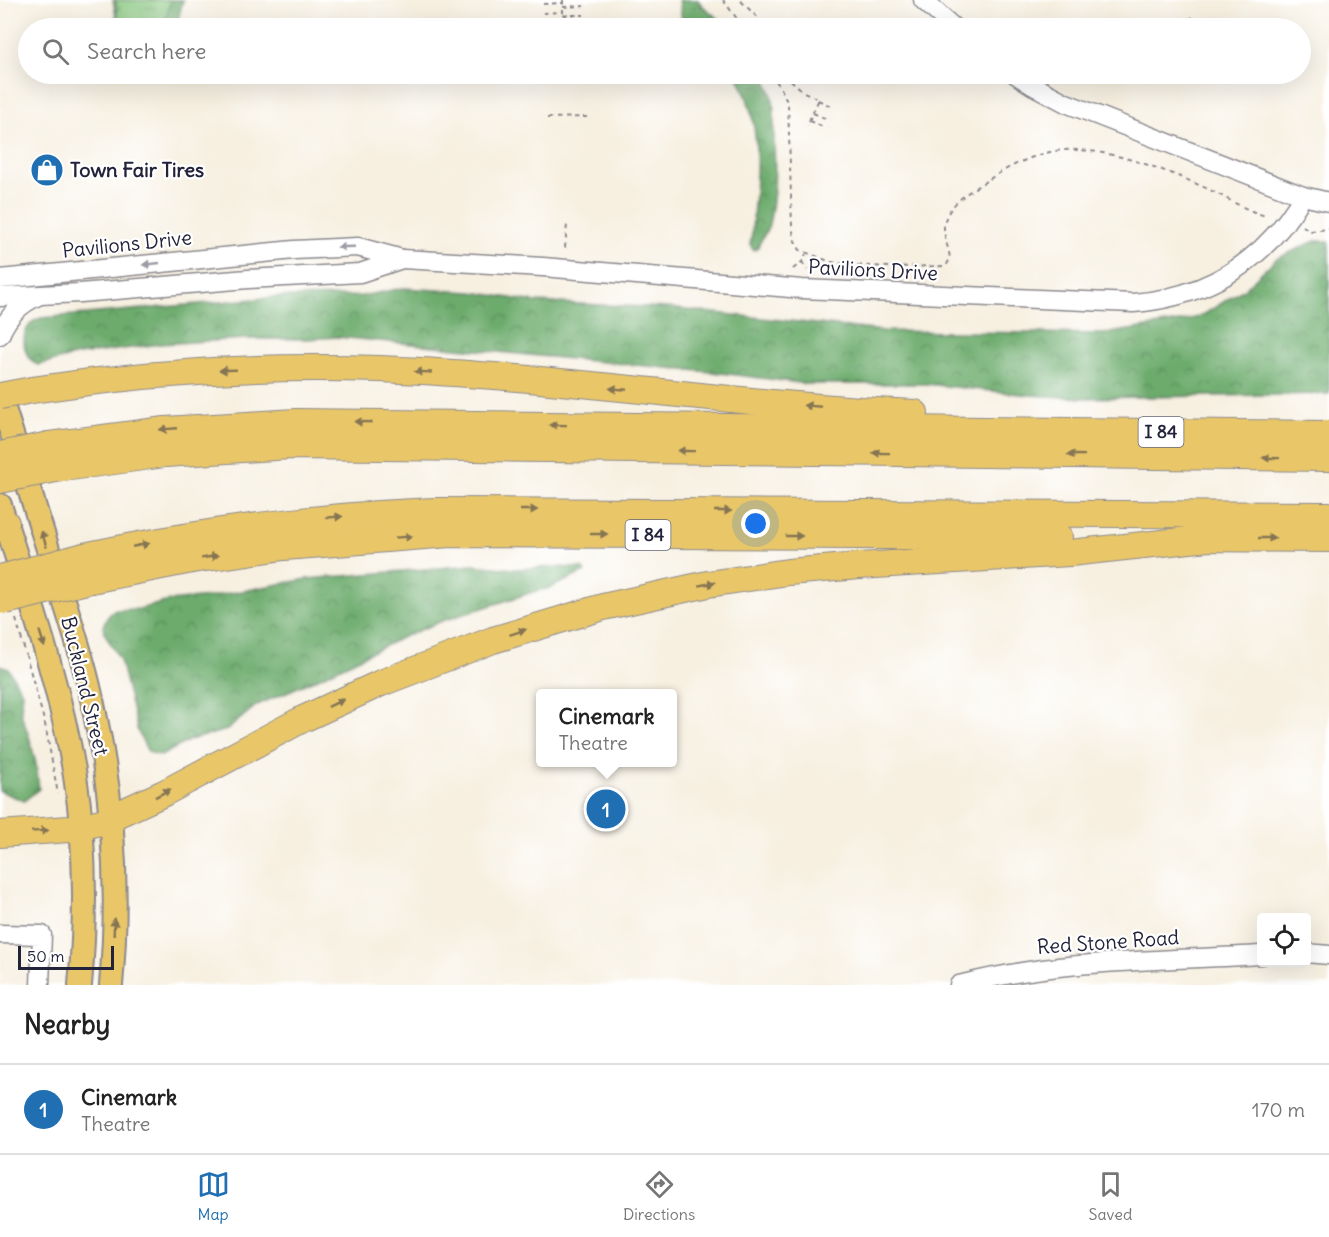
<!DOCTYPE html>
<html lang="en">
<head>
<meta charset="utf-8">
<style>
	:root { --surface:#fff; --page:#f2f2f2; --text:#222; --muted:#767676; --line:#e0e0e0; --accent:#1f6fb2 }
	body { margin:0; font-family:Delius,sans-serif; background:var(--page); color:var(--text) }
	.controls { position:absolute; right:18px; bottom:18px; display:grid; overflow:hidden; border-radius:6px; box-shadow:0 6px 24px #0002 }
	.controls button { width:54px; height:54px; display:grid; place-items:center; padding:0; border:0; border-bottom:2px solid var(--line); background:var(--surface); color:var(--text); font:30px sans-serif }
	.scale { position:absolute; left:18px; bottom:15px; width:96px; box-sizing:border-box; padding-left:6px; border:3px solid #22223b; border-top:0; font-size:16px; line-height:21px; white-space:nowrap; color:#22223b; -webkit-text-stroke:4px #fff; paint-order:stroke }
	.you { position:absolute; left:756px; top:524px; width:21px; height:21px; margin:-15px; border:4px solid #fff; border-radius:50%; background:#1a73e8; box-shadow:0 0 0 9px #1a73e833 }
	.badge { display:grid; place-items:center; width:39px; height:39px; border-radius:50%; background:var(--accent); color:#fff; font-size:20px; font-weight:700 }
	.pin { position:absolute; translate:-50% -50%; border:3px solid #fff; box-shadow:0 2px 6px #0006 }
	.popup { position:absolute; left:536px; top:689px; width:141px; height:78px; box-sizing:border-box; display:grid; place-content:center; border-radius:6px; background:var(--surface); filter:drop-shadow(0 2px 4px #0005); font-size:20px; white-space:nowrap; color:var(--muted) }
	.popup b { font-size:22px; color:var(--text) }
	.popup::after { content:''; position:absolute; left:50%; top:100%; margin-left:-12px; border:12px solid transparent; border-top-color:var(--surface) }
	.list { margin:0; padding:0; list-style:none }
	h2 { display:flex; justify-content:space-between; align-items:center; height:78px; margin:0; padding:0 24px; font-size:26px }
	h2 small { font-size:20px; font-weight:400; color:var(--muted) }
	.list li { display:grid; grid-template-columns:39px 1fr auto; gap:18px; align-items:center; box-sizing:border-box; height:90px; padding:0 24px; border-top:2px solid var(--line) }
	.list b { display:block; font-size:22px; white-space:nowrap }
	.list p { margin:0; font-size:20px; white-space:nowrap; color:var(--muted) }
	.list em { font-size:20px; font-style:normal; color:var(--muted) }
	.icon { flex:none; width:33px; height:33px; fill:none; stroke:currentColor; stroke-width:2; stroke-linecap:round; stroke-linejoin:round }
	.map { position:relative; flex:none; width:1329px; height:985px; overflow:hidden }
	.search { position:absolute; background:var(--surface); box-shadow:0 6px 24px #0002; left:18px; right:18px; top:18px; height:66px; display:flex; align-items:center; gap:15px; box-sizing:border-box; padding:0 21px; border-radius:33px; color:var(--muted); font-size:22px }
	.sheet { height:168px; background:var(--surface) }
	nav { display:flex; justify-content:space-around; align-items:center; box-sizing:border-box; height:84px; border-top:2px solid var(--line); background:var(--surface); font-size:16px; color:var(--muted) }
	nav a { display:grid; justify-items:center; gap:3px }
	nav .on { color:var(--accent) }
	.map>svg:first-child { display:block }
</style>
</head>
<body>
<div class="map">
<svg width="1329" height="985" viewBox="0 0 1329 985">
	<defs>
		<pattern id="forest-crowns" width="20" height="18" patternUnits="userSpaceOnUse" patternTransform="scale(1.5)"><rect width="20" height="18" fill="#6cab6c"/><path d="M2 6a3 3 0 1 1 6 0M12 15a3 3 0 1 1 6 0" fill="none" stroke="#588b5a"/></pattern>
		<pattern id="park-tufts" width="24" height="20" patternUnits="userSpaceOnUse" patternTransform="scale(1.5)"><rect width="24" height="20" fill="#86c67d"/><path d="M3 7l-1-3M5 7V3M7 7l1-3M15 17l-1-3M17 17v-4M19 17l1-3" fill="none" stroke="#6da068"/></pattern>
	</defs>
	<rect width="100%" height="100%" fill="#fff"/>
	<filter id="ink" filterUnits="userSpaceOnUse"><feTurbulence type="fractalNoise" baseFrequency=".0167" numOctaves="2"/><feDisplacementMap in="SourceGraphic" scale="12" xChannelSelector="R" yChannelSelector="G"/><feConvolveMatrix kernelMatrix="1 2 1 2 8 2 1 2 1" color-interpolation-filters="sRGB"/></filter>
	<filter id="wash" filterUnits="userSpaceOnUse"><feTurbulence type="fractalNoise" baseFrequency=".008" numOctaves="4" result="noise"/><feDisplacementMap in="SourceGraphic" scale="24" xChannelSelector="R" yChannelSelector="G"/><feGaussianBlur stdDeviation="1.35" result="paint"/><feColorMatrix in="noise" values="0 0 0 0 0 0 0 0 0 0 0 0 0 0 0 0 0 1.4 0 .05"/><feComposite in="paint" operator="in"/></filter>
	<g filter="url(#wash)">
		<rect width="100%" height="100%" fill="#f7f0e1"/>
		<!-- forest -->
		<g fill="url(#forest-crowns)" stroke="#476654" stroke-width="1.5">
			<polygon points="113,0 183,0 176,28 118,28"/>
			<path d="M679,0H698C706,13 720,16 729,28H683Z"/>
			<path d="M736,74H762C777,97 774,110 774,136C775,166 776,194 769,224C767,233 760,240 757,249L753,250L750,244C753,234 752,225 753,216C758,167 761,117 736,74Z"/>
			<path d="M1315,241H1329V394L1083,398L1029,395L926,384H807L721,373L337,337L309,339H245L160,344L79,355L38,365C19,356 19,324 41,318L276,297L362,296L403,288L472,292L536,302L669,308L884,331L1104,334L1185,321L1203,315L1244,289L1276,259Z"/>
			<polygon points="473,565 514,569 557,567 582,568 585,572 550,588 533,592 442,621 403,637 314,680 257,705 227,730 190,740 161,756 148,752 138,732 120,660 104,632 104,623 111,612 115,610 139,609 169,601 209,597 307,579"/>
			<polygon points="0,665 8,668 22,692 21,714 29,736 36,764 39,789 24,801 0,791"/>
		</g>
		<!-- park -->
		<polygon fill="url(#park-tufts)" stroke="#54745c" stroke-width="1.5" points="116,0 171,0 163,28 118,28"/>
	</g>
	<g filter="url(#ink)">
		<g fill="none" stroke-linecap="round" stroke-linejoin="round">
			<!-- minor casing -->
			<g stroke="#8c898e" stroke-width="21">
				<g id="minor">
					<polyline points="923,0 954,28"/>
					<polyline points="1015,74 1032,85 1066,103 1303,196 1329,202"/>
					<path d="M0,279L294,250L358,247L402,259L543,267L802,289L1133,303C1209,297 1265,261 1303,196"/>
					<polyline points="0,297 80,293 248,279 360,273 402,259"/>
					<path d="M0,335C7,317 20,304 38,296"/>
					<polyline points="0,934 42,935 40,985"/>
					<polyline points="1306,953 1329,955"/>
					<path d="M959,985C1058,959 1160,961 1262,955"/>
				</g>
			</g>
			<!-- major casing -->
			<g stroke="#8c898e" stroke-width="26">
				<g id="major">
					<path d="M0,396C19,456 38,517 57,578C71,623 86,667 95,714C114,802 119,895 111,985"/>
					<path d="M0,505C28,594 60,684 75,776C86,845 86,916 80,985"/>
				</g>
			</g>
			<!-- highway casing -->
			<g stroke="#8c898e" stroke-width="28">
				<g id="highway">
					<path d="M32,390C147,372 263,365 380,369C559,376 736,405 915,413"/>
					<polyline points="49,445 165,430 296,422 1329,434"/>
					<polyline points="56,469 165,454 291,446 1329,458"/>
					<polyline points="0,528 6,523"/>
					<polyline points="1191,538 1329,539"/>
					<path d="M84,556C199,531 316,516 434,511L1329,515"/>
					<polyline points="91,580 192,560 284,547 450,534 1059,537"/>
					<polyline points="0,834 69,829 101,822 164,793 303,719 381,683 493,640 603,607 708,584 788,572 859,566 1070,553 1208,538"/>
				</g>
			</g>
			<!-- path -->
			<g stroke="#8c898e" stroke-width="2" stroke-dasharray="4.5 4.5" stroke-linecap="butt">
				<polyline points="563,0 563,28"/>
				<polyline points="723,0 744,28"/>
				<polyline points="741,1 768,28"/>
				<polyline points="543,4 563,3"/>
				<polyline points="563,7 584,6"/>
				<polyline points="543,13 563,12"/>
				<polyline points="563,15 584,15"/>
				<polyline points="1191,17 1204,28"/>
				<polyline points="544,21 563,21"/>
				<polyline points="563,25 584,24"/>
				<polyline points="1184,25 1188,28"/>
				<polyline points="759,28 761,21"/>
				<path d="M770,74L780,86L788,104L792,226L795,241L800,250L831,262L852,265L890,267L946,266L950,259C949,248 944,239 944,228C944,206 971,190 988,180C1008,167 1032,155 1055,151C1101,144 1166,170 1208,189C1227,198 1245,210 1266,216"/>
				<polyline points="784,74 804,92 819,99 807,125"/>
				<polyline points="818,100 833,107"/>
				<polyline points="813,113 827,119"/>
				<polyline points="547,118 587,117"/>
				<polyline points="809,121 824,127"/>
				<polyline points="1303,226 1310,231 1329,229"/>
				<polyline points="565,248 567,224"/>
				<polyline points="802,262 807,270"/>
				<polyline points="793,269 802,262 806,254"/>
				<polyline points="16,619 45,724 58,794"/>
			</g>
			<!-- minor -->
			<use href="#minor" stroke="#fff" stroke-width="18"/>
			<!-- major -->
			<use href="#major" stroke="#e9c769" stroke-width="22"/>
			<!-- highway -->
			<use href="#highway" stroke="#e9c769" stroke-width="26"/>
			<!-- highway-bridge casing -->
			<g stroke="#8c898e" stroke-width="28" stroke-linecap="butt">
				<g id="highway-bridge">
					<polyline points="0,396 32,390"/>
					<polyline points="0,455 49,445"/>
					<polyline points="0,480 56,469"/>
					<polyline points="0,578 84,556"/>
					<polyline points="6,601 91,580"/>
				</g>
			</g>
			<!-- highway-bridge -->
			<use href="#highway-bridge" stroke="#e9c769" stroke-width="26"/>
		</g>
		<!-- one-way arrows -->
		<defs><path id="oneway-solid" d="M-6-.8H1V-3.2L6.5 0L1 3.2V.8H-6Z" transform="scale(1.5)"/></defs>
		<g fill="#9c9ca7">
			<use href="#oneway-solid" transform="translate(346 247) rotate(178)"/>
			<use href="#oneway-solid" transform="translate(151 264) rotate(174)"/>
		</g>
		<g fill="#867452">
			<use href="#oneway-solid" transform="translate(228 370) rotate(178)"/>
			<use href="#oneway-solid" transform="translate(423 372) rotate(-177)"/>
			<use href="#oneway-solid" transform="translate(618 389) rotate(-175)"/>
			<use href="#oneway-solid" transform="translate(812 406) rotate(-175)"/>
			<use href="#oneway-solid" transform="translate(363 422) rotate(-179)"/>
			<use href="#oneway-solid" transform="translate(558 425) rotate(-179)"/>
			<use href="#oneway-solid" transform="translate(168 429) rotate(175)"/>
			<use href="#oneway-solid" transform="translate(686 451) rotate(-179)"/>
			<use href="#oneway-solid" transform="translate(881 453) rotate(-179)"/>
			<use href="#oneway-solid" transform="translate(1076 455) rotate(-179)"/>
			<use href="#oneway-solid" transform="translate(1271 458) rotate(-179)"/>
			<use href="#oneway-solid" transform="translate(529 510)"/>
			<use href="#oneway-solid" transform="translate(723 511)"/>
			<use href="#oneway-solid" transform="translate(334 517) rotate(-5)"/>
			<use href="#oneway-solid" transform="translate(599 534)"/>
			<use href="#oneway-solid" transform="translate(794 536)"/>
			<use href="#oneway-solid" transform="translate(404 537) rotate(-4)"/>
			<use href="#oneway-solid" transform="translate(1267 538)"/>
			<use href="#oneway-solid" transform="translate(44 539) rotate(-107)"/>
			<use href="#oneway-solid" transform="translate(141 545) rotate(-11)"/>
			<use href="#oneway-solid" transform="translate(210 557) rotate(-9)"/>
			<use href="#oneway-solid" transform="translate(707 584) rotate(-10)"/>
			<use href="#oneway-solid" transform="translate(518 632) rotate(-18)"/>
			<use href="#oneway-solid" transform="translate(42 639) rotate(73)"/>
			<use href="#oneway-solid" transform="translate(336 703) rotate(-26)"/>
			<use href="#oneway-solid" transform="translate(163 793) rotate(-27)"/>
			<use href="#oneway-solid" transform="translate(40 831) rotate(-4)"/>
			<use href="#oneway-solid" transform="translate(114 927) rotate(-88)"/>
		</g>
	</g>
	<!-- icons -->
	<defs>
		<g id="shop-disc" transform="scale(1.725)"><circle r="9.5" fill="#1f6fb2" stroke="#fff"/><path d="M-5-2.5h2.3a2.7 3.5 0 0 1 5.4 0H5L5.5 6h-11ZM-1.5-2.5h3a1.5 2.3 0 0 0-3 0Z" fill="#fff"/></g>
	</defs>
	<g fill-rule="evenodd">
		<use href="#shop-disc" x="47" y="170"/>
	</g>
	<g text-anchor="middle" stroke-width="4.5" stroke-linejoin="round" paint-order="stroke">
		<!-- shield labels -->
		<g fill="#fff" stroke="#646476" stroke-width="1.5">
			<rect x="1138.5" y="417" width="45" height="30" rx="4.5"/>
			<rect x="625.5" y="520" width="45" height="30" rx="4.5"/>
		</g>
		<g font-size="18" font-weight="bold" fill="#22223b">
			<text x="1161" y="438">I 84</text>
			<text x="648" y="541">I 84</text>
		</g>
		<!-- poi labels -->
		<g font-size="20" font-weight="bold" fill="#22223b" stroke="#fff" text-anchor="start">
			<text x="70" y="177">Town Fair Tires</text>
		</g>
		<!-- street labels -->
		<g font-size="20" fill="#22223b" stroke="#fff">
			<text transform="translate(127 244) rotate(-6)" y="7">Pavilions Drive</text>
			<text transform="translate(873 270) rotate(3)" y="7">Pavilions Drive</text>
			<text transform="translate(85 686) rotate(76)" y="7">Buckland Street</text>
			<text transform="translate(1108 942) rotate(-4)" y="7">Red Stone Road</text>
		</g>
	</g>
</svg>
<div class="controls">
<button><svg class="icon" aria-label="locate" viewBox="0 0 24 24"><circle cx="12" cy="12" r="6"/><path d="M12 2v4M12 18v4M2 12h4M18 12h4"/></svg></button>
</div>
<div class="scale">50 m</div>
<div class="you"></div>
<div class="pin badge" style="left:606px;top:809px">1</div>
<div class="popup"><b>Cinemark</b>Theatre</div>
<div class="search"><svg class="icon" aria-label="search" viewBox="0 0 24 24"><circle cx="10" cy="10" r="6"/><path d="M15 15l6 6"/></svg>Search here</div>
</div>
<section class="sheet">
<h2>Nearby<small></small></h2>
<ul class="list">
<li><span class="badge">1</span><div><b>Cinemark</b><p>Theatre</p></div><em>170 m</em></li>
</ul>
</section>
<nav>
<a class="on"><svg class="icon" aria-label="map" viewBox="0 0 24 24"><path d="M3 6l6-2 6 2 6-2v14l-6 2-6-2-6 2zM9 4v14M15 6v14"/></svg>Map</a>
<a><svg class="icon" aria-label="directions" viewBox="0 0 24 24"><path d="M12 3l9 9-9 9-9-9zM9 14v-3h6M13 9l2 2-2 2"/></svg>Directions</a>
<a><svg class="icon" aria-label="saved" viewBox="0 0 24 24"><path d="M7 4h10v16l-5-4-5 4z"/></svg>Saved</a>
</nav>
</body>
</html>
